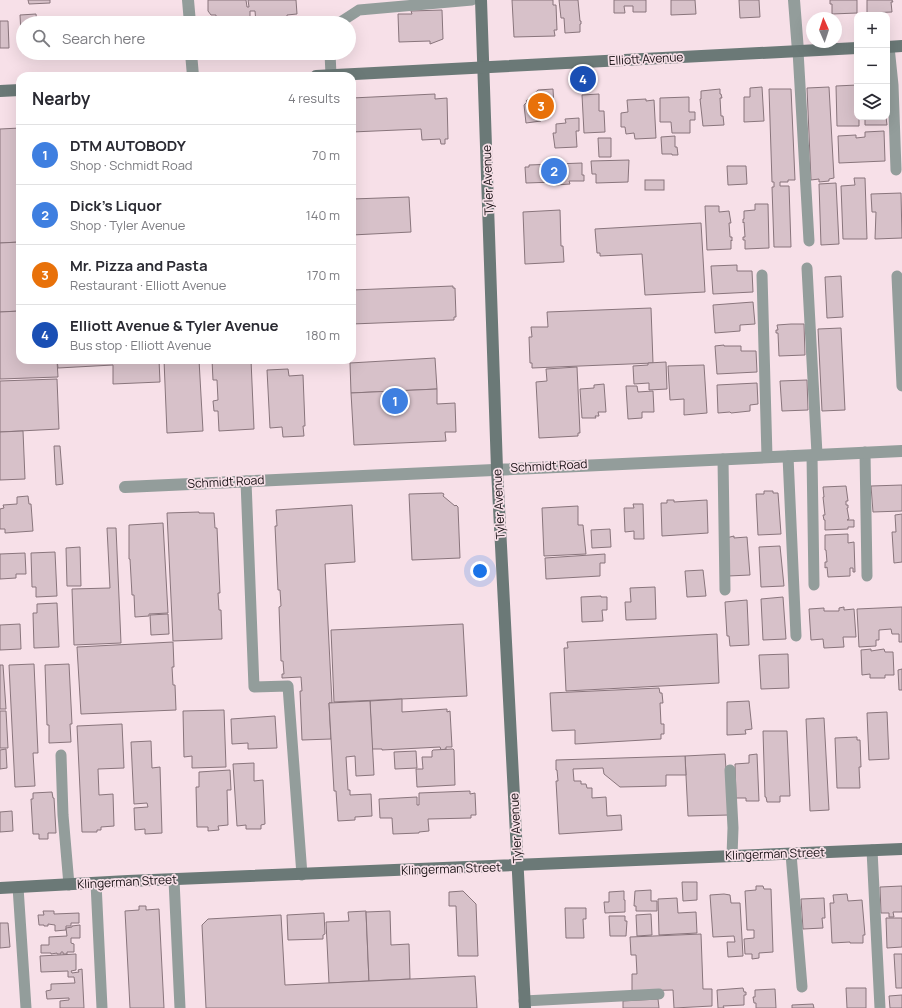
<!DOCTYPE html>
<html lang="en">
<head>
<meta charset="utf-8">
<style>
	:root { --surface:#fff; --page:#f7f7f7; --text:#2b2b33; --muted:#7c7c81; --line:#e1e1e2; --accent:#246d66 }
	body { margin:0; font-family:Manrope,sans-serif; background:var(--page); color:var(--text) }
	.controls { position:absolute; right:12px; top:12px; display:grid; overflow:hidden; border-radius:8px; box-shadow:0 4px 16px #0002 }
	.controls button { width:36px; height:36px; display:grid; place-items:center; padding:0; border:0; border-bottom:1px solid var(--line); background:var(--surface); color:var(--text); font:20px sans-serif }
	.compass { position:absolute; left:806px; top:12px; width:36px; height:36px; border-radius:50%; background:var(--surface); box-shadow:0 4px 16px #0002; rotate:357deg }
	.you { position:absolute; left:480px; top:571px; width:14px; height:14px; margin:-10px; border:3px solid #fff; border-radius:50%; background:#1a73e8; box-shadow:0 0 0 6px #1a73e833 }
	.badge { display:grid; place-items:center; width:26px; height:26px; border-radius:50%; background:var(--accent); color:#fff; font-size:13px; font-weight:700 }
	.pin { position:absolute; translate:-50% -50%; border:2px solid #fff; box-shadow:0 1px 4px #0006 }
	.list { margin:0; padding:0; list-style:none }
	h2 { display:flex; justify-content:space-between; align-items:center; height:52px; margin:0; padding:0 16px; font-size:17px }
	h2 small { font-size:13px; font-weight:400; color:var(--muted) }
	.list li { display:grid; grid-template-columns:26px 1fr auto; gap:12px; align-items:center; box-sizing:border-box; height:60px; padding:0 16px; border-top:1px solid var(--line) }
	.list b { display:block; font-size:15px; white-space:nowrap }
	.list p { margin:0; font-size:13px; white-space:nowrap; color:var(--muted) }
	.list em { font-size:13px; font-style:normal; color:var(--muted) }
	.icon { flex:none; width:22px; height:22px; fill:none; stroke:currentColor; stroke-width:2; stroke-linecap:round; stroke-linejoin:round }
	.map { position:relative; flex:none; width:902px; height:1008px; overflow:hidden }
	.search { position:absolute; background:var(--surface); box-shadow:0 4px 16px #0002; left:16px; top:16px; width:340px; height:44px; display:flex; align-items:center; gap:10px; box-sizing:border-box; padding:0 14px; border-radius:22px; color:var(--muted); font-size:15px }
	.panel { position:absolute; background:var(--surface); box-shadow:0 4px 16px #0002; left:16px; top:72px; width:340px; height:292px; border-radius:12px }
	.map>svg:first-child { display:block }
</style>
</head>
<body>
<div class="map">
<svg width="902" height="1008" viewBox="0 0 902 1008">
	<rect width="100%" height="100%" fill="#f7e0e8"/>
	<!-- building -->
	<g fill="#d7c1c9" stroke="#89757c">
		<polygon points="28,0 50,0 50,3 29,4"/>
		<polygon points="208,0 246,0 247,7 249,7 248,0 296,0 297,14 287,15 287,23 256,23 255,11 250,11 250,20 231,20 231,23 223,23 223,21 216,21 216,15 211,15 208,11"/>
		<polygon points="512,0 553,0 553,5 556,5 557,30 554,30 555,36 514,37"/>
		<polygon points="559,0 578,0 580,21 581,21 581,24 580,24 580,32 565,33 564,18 561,18"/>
		<polygon points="614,0 646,0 646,12 633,12 633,6 624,6 625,13 614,13"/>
		<polygon points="671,0 695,0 696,14 671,15"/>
		<polygon points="739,0 759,0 760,17 740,18"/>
		<polygon points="830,0 857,0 857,13 832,14 832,4 830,4"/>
		<polygon points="867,0 892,0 893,2 891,2 892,12 867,13"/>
		<polygon points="442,10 443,39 430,44 430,41 399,42 398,14 412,14 411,11"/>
		<polygon points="36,14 37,23 23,23 23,34 21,34 20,15"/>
		<polygon points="129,19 129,23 110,23 110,20"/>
		<polygon points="92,20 92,23 39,23 39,22"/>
		<polygon points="0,21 8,21 9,48 0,48"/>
		<polygon points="857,85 857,117 859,117 859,126 837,126 836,86"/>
		<polygon points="762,87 764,121 744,122 744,97 750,97 750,88"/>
		<polygon points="829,87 834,178 829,179 829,181 819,182 819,179 811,180 807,88"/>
		<polygon points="553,89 554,106 541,121 526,123 524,105 527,102 526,101 538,90"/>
		<polygon points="720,89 720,94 721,94 722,98 720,98 721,116 723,116 724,125 703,126 700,99 701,99 701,91"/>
		<polygon points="769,89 791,89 795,180 788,180 788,182 780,182 780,186 789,186 791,247 774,247 772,187 774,187 774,182 772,182"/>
		<polygon points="435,94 435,99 447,98 448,139 445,139 445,144 441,144 440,139 422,140 421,129 352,132 352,98"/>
		<polygon points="599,94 599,111 604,111 605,132 584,133 582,95"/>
		<polygon points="689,97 689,112 695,112 695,120 690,120 690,133 672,133 671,122 660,122 660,98"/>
		<polygon points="646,99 646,101 654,100 656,138 635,139 634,133 626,134 625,127 621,127 621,113 628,112 627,100"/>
		<polygon points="865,117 886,117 887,125 865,125"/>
		<polygon points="579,118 579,131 576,131 577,147 555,148 553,133 556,133 556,124 566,123 565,119"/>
		<polygon points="20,128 20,242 0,243 0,129"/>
		<polygon points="884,131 885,161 839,163 838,136 856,135 856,138 865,137 865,132"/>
		<polygon points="675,136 675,147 677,147 678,155 672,155 672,154 662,154 661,137"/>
		<polygon points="598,138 611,138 611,157 599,157"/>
		<polygon points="629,160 628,182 596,183 596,174 592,174 591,161"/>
		<polygon points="582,163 582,175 584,175 584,181 569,181 570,184 556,185 556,182 526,183 525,167 529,167 529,165"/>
		<polygon points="727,166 746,166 747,184 728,185"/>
		<polygon points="854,178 865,178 867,239 843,239 841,186 855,185"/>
		<rect x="645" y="180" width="19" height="10"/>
		<polygon points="836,183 839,244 821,245 819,184"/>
		<polygon points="901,193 902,238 875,239 876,212 872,212 871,194"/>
		<polygon points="409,197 411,232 352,235 352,199"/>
		<polygon points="755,204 768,204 769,248 745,249 745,240 743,240 743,237 745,237 744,222 743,223 743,219 744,219 744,211 755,210"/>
		<polygon points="705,206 719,206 719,212 729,211 731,223 729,223 730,237 732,237 732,241 731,240 731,249 707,250"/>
		<polygon points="560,210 561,246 563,246 564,262 525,264 523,212"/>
		<polygon points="701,223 705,292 645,295 642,254 600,256 600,253 597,253 595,229"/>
		<polygon points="20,242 20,311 0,312 0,243"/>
		<polygon points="737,265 737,271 752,271 753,292 713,294 711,266"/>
		<polygon points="841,276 843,317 827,318 825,277"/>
		<polygon points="453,286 453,288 455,288 456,317 454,317 454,320 352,324 352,290"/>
		<polygon points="753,302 755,324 740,325 740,331 715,333 713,305"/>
		<polygon points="651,308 653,363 532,368 532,363 530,363 529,337 532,337 531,327 548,327 547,312"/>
		<polygon points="20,311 20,360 57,360 58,377 0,379 0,312"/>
		<polygon points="791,324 804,324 805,355 779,356 778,333 776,333 776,330 778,330 777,325"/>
		<polygon points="841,328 845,410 822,411 818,329"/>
		<polygon points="724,345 724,346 741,346 741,351 756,351 757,372 717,374 715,346"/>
		<polygon points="435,358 437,389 351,393 350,363"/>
		<polygon points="57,360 159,360 160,382 113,384 113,365 58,368"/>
		<polygon points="164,360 199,360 203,431 167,433"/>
		<polygon points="212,360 251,360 254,429 219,431 218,411 214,411 213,401 218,400 217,380 213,380"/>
		<polygon points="666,362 667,389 649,390 649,383 634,384 633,366 648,365 648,363"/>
		<polygon points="704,365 707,413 684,415 684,399 670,400 668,366"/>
		<polygon points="577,367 580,433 578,433 578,436 539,438 536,382 547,381 546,369"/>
		<polygon points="288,369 289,376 303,375 305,426 303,426 304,436 283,437 282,427 270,428 267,370"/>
		<polygon points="57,379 59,429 0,432 0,381"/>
		<polygon points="807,380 808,410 782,411 780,381"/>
		<polygon points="757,383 758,404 750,405 750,411 731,413 730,412 718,413 717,385"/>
		<polygon points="604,384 606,412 598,412 599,416 595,416 596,418 582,418 580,389 594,388 594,385"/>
		<polygon points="626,386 637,386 638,392 653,391 654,412 642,412 642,418 628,419"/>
		<polygon points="437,389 437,404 455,403 456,432 445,432 446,441 354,445 351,393"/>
		<polygon points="23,431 25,479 0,480 0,432"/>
		<polygon points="54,446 60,446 63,484 56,485"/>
		<polygon points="902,485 902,511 873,512 871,486"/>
		<polygon points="846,486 848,501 846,501 846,505 848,505 848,508 847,508 849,519 847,520 854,520 854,527 848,527 848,529 825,530 825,520 824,520 823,515 825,515 823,497 824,497 823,487"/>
		<polygon points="764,491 773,491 773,493 778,493 781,534 758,535 756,494 764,494"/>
		<polygon points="442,493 444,494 443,496 455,506 456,505 458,507 460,558 412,560 409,494"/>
		<polygon points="28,496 29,504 31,504 33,531 5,533 5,529 0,529 0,509 4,508 3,505 17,504 17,497"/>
		<polygon points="667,500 674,500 674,502 707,500 708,533 662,536 661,503 667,503"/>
		<polygon points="633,504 643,504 644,539 634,539 634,531 625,532 624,508 634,508"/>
		<polygon points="352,505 355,562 325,564 332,703 329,703 331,739 302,740 300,691 302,691 301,677 282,678 282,674 284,674 283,661 281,661 279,607 281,606 280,590 278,590 275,526 277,526 276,510"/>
		<polygon points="578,506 578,525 583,525 586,554 544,556 542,508"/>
		<polygon points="199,512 199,513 214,513 215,528 217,528 220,593 218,593 219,610 221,610 222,639 173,641 167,513"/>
		<polygon points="902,514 902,562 894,563 892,532 896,532 895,515"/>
		<polygon points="163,523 168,613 149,614 149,616 135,617 134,595 132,595 130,559 129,559 129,525"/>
		<polygon points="107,528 116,528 121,643 74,645 72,589 110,588"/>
		<polygon points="610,529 611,547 592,548 591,530"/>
		<polygon points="848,534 848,543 854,542 855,572 853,572 853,568 850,568 850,576 828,577 827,567 825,568 825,562 827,562 826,550 825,550 825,535"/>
		<polygon points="734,536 734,538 747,537 750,575 728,576 726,538"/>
		<polygon points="780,546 784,586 761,587 759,547"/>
		<polygon points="80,547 81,586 67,586 66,548"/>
		<polygon points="55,552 57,596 36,597 36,587 32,587 31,553"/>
		<polygon points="25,553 26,574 16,574 16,578 0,579 0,554"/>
		<polygon points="605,554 605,563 600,563 600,576 546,579 545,558"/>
		<polygon points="703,570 706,596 687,597 685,571"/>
		<polygon points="655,587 656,619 626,620 625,602 631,602 630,588"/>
		<polygon points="601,596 601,597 607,597 607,610 602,610 603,621 582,622 581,597"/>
		<polygon points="783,597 786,639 763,640 761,599"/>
		<polygon points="747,600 749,645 730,646 729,636 727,636 725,602"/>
		<polygon points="57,603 59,647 34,648 33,613 37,613 37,604"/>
		<polygon points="844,607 844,610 854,609 856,637 843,637 844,647 824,648 823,639 811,640 809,609 824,608 824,611 839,611 839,608"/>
		<polygon points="902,607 902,642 899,642 899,634 892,634 891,629 879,630 879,640 876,640 876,646 859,647 857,609"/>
		<polygon points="168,614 169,634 151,635 150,615"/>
		<polygon points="20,624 21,649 0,650 0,625"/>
		<polygon points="463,624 467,696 334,702 331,630"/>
		<polygon points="717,634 719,683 566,691 564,648 568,648 567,642"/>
		<polygon points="173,642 174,667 172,667 173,685 175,685 176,710 81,714 77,647"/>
		<polygon points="871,649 871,651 884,649 885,652 893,652 894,675 885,675 885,678 870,678 870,674 862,675 861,650"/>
		<polygon points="788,654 789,688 761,689 759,655"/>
		<polygon points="34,664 38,753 33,753 35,786 15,787 9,665"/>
		<polygon points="69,664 72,724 70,724 71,742 49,743 49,725 47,725 45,665"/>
		<polygon points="0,665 3,665 6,709 0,709"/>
		<polygon points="902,669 902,690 899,690 898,670"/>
		<polygon points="659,688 660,693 662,693 663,703 660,703 661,724 664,724 664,734 661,734 661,739 575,744 575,730 552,731 550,693"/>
		<polygon points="402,699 402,712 447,709 447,712 450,711 452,747 446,747 446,749 441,750 440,747 382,750 382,749 372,749 370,701"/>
		<polygon points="370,701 374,775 356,776 355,756 346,757 348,790 350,790 350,795 371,794 372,816 355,817 355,820 338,821 336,791 334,791 329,703"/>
		<polygon points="749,701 752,729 745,730 746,734 727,735 727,702"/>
		<polygon points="224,710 226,767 192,768 192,756 184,757 183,711"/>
		<polygon points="0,711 6,711 8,748 0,748"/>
		<polygon points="887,712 889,759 869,760 867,713"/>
		<polygon points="275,716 277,748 248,749 248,743 232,744 231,719"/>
		<polygon points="824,718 829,810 810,811 806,719"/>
		<polygon points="122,724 124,768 98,769 99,795 113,794 114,826 101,827 101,830 97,830 97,832 82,832 77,726"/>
		<polygon points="763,731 787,731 790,796 780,796 780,802 767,802 766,797 765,797"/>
		<polygon points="857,737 857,740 860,740 861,767 859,767 860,788 837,788 835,738"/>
		<polygon points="151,741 152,768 160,767 162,833 145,834 145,829 135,830 134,808 148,807 147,803 134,804 131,742"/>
		<polygon points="6,749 7,768 0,769 0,750"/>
		<polygon points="453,749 454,750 455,785 417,787 416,769 423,769 422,757 432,757 432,751 433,750"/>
		<polygon points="416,751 417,768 395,769 394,752"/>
		<polygon points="725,754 729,815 688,816 685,756"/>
		<polygon points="757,754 759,801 746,801 746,798 736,798 735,764 749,763 749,755"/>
		<polygon points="685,756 686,775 666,775 666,786 620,787 604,774 603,768 573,769 574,781 581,781 581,784 586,784 587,788 592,788 592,798 606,797 607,816 621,815 622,830 559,834 556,781 558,781 557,770 556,770 556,760"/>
		<polygon points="254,763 254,781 263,780 265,824 261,825 261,829 246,829 246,825 237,826 233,764"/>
		<polygon points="230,770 231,790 227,790 228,825 218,826 219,830 208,831 208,827 197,827 196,787 199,787 199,772"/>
		<polygon points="470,791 470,794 475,793 476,815 471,815 471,818 428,819 429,831 419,832 419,833 393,834 392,818 380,818 379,799 417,797 417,805 419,805 419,793"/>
		<polygon points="52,792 53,798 54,798 56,833 48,833 48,839 39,839 39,834 33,834 31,799 33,799 33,793"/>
		<polygon points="12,811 13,831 0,832 0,812"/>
		<polygon points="682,882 697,882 697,900 683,901"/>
		<polygon points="756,886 763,886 764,889 771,889 773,952 759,953 759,958 752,959 752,954 745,954 744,939 754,938 754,930 747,930 745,891 756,890"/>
		<polygon points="902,886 902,912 893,912 894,917 889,917 889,913 881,913 880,887"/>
		<polygon points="651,890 651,901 657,901 657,911 636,911 636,906 634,906 635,891"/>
		<polygon points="463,891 476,904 478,956 458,956 456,906 449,906 449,892"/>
		<polygon points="624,891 624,900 625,900 625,912 605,913 604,902 609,902 609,892"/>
		<polygon points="724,894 730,895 731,903 740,903 743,956 728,957 727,942 735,942 734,936 713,937 710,895"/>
		<polygon points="847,894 848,901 862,900 865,935 863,935 863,943 850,943 850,942 832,943 830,903 834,903 833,895"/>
		<polygon points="677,898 678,913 696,912 697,933 659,935 658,899"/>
		<polygon points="824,898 825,918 822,918 823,928 803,929 801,899"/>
		<polygon points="139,906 146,906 146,910 159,909 164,1008 130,1008 125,911 139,910"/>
		<polygon points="565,908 586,908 586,919 583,919 584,938 566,938"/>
		<polygon points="43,911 54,911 54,914 79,913 79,923 71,923 71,926 66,926 66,930 55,931 55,925 48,924 48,926 44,926 44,925 39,925 38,915 44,915"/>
		<polygon points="366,911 369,981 329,983 326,922 349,921 348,912"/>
		<polygon points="390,911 391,945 409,944 410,979 369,981 366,912"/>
		<polygon points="324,913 325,934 323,935 323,939 288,940 287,915"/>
		<polygon points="651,914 652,935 637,936 636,915"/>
		<polygon points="281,915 285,985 475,976 477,1008 206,1008 202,925 208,919"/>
		<polygon points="609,916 625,916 625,921 627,921 626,936 610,936"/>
		<polygon points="886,918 902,918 902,947 887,948"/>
		<polygon points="0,923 8,923 10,947 0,948"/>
		<polygon points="80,925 80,938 71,938 71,943 74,944 74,952 67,952 67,954 63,954 63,952 61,952 61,954 57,954 57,953 51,954 51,953 41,953 41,945 49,945 49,937 67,936 66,928 72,927 72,926"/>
		<polygon points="701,934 703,989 712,989 712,1006 674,1008 673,990 632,991 632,974 637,974 636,955 631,955 630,937"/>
		<polygon points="76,954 76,970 71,971 72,973 79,972 78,970 82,969 84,1008 60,1008 60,1001 69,1000 69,998 47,999 46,991 51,990 51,984 75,983 74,977 68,977 68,971 41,972 40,956"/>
		<polygon points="894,954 902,954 902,988 896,988"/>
		<polygon points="743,988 744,992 746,992 746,995 744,995 744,1005 723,1006 724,1008 718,1008 717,990"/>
		<polygon points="846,988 866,988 866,1008 847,1008"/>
		<polygon points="775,989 776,1008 756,1008 756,1003 754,1003 753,997 755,997 755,990"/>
		<polygon points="902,995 902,1008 890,1008 889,996"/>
		<polygon points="658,999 659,1008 623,1008 623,1001"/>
		<polygon points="813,1004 814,1008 792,1008 792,1005"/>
	</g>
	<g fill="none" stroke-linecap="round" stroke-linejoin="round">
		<!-- lane -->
		<g stroke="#939d9b" stroke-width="11">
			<polyline points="339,23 359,10 472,0"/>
			<polyline points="889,47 893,85 896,170"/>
			<polyline points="798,51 809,241"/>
			<polyline points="330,53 331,75"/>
			<polyline points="807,268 817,454"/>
			<polyline points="762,275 767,457"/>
			<polyline points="897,276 902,386"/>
			<polyline points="865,452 867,576"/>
			<polyline points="812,455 814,585"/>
			<polyline points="788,456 796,636"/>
			<polyline points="723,459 725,590"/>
			<polyline points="246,481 254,687 288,686 302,875"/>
			<polyline points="61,755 63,815 69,885"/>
			<polyline points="730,770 733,828 732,856"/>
			<polyline points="872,850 880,1008"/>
			<polyline points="791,854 802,987"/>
			<polyline points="174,880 180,1008"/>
			<polyline points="96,883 102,1008"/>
			<polyline points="18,887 26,1008"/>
			<polyline points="524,1001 659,994"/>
		</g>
		<!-- street -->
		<g stroke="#939d9b" stroke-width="12">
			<polyline points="188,0 190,23"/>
			<polyline points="794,0 798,51"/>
			<polyline points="191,53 193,76"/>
			<polyline points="125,487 902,451"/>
		</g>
		<!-- secondary -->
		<g stroke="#6b7977" stroke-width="12">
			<polyline points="481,0 497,469 525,1008"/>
			<polyline points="887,47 902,46"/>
			<polyline points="316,76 857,48"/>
			<polyline points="0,91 20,90"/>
			<polyline points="0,888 128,881 902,849"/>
		</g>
	</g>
	<g text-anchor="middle" stroke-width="3.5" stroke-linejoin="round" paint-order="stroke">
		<!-- street labels -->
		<g font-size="12" fill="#150e11" stroke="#f7e0e8">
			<text transform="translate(646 59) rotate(-3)" y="4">Elliott Avenue</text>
			<text transform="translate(488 180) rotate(-92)" y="4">Tyler Avenue</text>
			<text transform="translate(549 466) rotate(-3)" y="4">Schmidt Road</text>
			<text transform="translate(226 482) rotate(-3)" y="4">Schmidt Road</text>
			<text transform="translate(499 504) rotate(-93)" y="4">Tyler Avenue</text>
			<text transform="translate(516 828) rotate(-93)" y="4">Tyler Avenue</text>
			<text transform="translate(775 854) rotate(-2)" y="4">Klingerman Street</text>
			<text transform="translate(451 869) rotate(-2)" y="4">Klingerman Street</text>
			<text transform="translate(127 882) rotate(-3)" y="4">Klingerman Street</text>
		</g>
	</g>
</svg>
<div class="controls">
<button>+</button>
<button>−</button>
<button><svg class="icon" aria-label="layers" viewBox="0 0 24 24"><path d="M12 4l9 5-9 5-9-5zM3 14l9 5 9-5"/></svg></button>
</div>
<svg class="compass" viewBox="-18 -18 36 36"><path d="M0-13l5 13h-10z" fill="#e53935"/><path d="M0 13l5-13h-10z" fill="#7c7c81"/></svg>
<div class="you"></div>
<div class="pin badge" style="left:395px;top:401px;background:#3f7fe0">1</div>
<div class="pin badge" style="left:554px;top:171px;background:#3f7fe0">2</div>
<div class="pin badge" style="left:541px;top:106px;background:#e8710a">3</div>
<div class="pin badge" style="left:583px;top:79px;background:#1a4fb4">4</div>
<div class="search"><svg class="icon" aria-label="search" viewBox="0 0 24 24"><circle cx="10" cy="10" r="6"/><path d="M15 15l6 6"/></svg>Search here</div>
<section class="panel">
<h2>Nearby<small>4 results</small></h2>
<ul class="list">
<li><span class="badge" style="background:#3f7fe0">1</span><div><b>DTM AUTOBODY</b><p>Shop · Schmidt Road</p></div><em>70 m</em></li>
<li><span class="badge" style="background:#3f7fe0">2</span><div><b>Dick's Liquor</b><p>Shop · Tyler Avenue</p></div><em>140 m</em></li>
<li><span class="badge" style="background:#e8710a">3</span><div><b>Mr. Pizza and Pasta</b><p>Restaurant · Elliott Avenue</p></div><em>170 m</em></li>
<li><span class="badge" style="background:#1a4fb4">4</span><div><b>Elliott Avenue &amp; Tyler Avenue</b><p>Bus stop · Elliott Avenue</p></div><em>180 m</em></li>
</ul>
</section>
</div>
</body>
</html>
